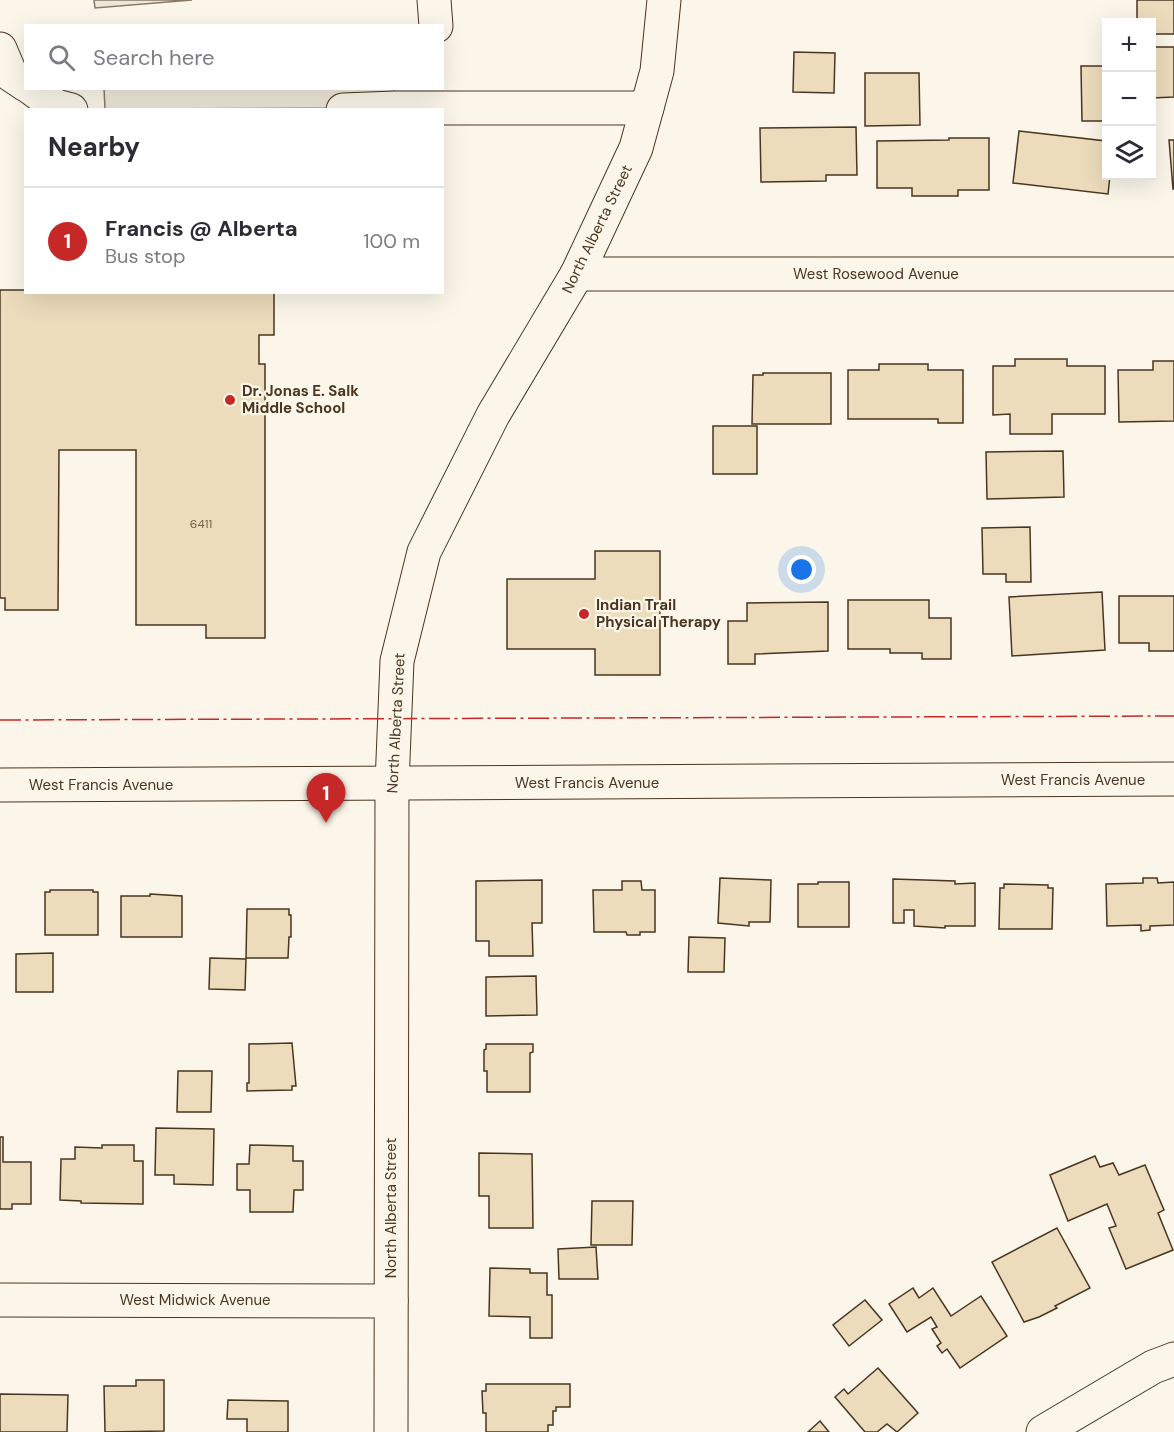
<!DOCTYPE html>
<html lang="en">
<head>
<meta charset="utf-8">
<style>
	:root { --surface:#fff; --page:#f2f2f3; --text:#2b2b33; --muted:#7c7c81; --line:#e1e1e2; --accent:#c62828 }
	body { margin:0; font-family:"DM Sans",sans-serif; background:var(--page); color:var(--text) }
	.controls { position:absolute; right:18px; top:18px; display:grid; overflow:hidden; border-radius:0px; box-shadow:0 6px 24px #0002 }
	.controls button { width:54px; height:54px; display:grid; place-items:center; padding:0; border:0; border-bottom:2px solid var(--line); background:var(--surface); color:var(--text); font:30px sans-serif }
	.you { position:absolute; left:802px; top:570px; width:21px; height:21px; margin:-15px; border:4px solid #fff; border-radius:50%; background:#1a73e8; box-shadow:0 0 0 9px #1a73e833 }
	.badge { display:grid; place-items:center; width:39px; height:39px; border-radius:50%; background:var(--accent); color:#fff; font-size:20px; font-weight:700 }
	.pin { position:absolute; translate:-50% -50px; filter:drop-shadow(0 2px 3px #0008) }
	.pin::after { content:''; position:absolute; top:32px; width:21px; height:18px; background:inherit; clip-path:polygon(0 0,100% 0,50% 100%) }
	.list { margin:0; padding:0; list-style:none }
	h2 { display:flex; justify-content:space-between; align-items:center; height:78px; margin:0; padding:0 24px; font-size:26px }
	h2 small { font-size:20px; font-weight:400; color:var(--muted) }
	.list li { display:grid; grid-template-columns:39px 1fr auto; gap:18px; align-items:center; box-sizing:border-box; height:108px; padding:0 24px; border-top:2px solid var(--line) }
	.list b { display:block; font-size:22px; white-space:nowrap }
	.list p { margin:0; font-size:20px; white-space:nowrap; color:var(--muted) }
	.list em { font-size:20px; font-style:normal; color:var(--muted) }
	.icon { flex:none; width:33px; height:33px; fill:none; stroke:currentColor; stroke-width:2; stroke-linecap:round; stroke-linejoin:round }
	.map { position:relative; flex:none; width:1174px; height:1432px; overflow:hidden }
	.search { position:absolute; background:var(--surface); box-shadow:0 6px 24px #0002; left:24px; top:24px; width:420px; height:66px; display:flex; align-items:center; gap:15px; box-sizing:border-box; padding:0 21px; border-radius:0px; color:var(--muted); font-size:22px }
	.panel { position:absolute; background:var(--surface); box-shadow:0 6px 24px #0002; left:24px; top:108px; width:420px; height:186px; border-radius:0px }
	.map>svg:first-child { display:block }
</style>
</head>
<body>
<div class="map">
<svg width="1174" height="1432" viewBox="0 0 1174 1432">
	<rect width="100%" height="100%" fill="#fbf6e9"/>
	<!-- parking -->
	<g fill="#ede7d9" stroke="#887966" stroke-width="1.5">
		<polygon points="94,0 192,0 95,8"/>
		<polygon points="104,88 394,89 395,108 105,109"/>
	</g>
	<!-- building -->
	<g fill="#ecdcbc" stroke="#4a3520" stroke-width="1.5">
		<polygon points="1137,0 1174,0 1174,34 1152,34 1152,22 1137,22"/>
		<polygon points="1152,47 1174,47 1174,97 1152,98"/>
		<polygon points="794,52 835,53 834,93 793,92"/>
		<polygon points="1081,66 1106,66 1106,121 1082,121"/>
		<polygon points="865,73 919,73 920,125 865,126"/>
		<polygon points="856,127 857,175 826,175 826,181 761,182 760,128"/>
		<polygon points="1019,131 1106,141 1106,176 1110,176 1108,194 1013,183"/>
		<polygon points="949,138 989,138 989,190 958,190 958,196 912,196 912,188 877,188 877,141 949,140"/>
		<polygon points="1169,140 1174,140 1174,189 1173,189"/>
		<polygon points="0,290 26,290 26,292 274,292 274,335 259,335 259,364 265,364 265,638 206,638 206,625 136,625 136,450 59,450 58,610 5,610 5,598 0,598"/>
		<polygon points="1015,359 1067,359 1067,366 1105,366 1105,414 1052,414 1052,434 1010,434 1010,414 993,415 993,366 1015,366"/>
		<polygon points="1153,361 1174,361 1174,421 1119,422 1118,370 1153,370"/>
		<polygon points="879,364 928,364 928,370 963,370 963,423 938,423 938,419 848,419 848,370 879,370"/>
		<polygon points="763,373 831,373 831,424 752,424 753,375 763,375"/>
		<rect x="713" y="426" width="44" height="48"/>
		<polygon points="1063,451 1064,497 987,499 986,452"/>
		<polygon points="1030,527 1031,582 1006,582 1006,574 983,574 982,528"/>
		<polygon points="595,551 660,551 660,675 595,675 595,649 507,649 507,579 595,579"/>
		<polygon points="1102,592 1105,650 1012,656 1009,597"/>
		<polygon points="1119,596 1174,596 1174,651 1149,651 1149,643 1119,643"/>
		<polygon points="848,600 929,600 929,618 951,618 951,659 922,659 922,653 890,653 890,649 848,649"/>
		<polygon points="828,602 828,651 755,654 755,664 728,664 728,621 747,621 747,603"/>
		<polygon points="720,878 771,880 770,922 749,922 749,926 718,923"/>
		<polygon points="1143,878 1157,878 1158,883 1174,882 1174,925 1150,926 1150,930 1141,931 1141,925 1107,926 1106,884 1143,883"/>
		<polygon points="893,879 955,881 955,884 975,883 975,926 945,926 945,928 914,926 914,910 904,910 904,923 893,923"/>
		<polygon points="542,880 542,923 532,923 533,956 489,956 489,941 476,941 476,881"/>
		<polygon points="622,881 641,881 642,890 655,890 655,932 640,932 640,935 627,935 626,932 594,932 593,890 622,890"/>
		<polygon points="818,882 849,882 849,927 798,927 798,884 818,884"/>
		<polygon points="1004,884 1048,885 1048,888 1053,888 1052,929 999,929 1000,888 1004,888"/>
		<polygon points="50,890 93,890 93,892 98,892 98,935 45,935 45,892 50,892"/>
		<polygon points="150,894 182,896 182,937 121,937 121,896 150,896"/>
		<polygon points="247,909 289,909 289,915 291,915 291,937 289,937 288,958 246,958"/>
		<polygon points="689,937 725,938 724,972 688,972"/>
		<polygon points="53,953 53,992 16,992 16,954"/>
		<polygon points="210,958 246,959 245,990 209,989"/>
		<polygon points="536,976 537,1015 486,1016 486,977"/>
		<polygon points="292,1043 296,1086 292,1086 292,1090 247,1091 247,1083 249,1083 249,1044"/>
		<polygon points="486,1044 533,1044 533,1052 530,1053 530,1092 487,1092 487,1071 484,1071 484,1050 486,1049"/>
		<polygon points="178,1071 212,1071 211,1112 177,1112"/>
		<polygon points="156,1128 214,1129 213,1185 174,1184 174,1175 155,1175"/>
		<polygon points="0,1137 3,1137 3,1162 31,1162 31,1204 12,1204 12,1209 0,1209"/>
		<polygon points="102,1145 134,1145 134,1161 143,1161 143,1204 81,1203 81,1201 60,1200 61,1159 75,1159 75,1147 102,1148"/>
		<polygon points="250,1145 293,1146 293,1161 303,1161 303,1190 294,1190 293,1212 250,1212 250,1190 237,1190 237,1164 249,1164"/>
		<polygon points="479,1153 532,1154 533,1228 489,1228 489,1196 479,1196"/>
		<polygon points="1095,1156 1100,1167 1113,1163 1119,1175 1145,1165 1164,1210 1158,1213 1173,1250 1126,1269 1109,1228 1116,1226 1107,1204 1068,1221 1050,1175"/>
		<polygon points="592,1201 633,1201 632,1245 591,1245"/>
		<polygon points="1057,1228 1090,1288 1055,1306 1057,1308 1039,1317 1024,1322 992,1262"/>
		<polygon points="596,1247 598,1279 559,1279 558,1249"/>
		<polygon points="490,1268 530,1269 530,1273 547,1273 547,1295 552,1295 552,1338 530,1338 530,1317 489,1316"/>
		<polygon points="913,1288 919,1298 933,1288 951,1316 981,1296 1007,1336 960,1368 947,1349 942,1353 937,1346 941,1343 932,1329 937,1327 931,1317 907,1332 889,1304"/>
		<polygon points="865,1300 882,1320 849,1346 833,1325"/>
		<polygon points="878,1368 918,1413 897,1432 887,1424 877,1432 865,1432 835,1397 844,1389 848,1394"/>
		<polygon points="136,1380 164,1380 164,1431 105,1432 104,1386 136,1386"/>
		<polygon points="486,1384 570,1384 570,1407 556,1407 556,1411 553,1411 553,1425 548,1425 548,1432 486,1432 486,1413 483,1413 482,1391 486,1391"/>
		<polygon points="0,1394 68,1395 67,1432 0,1432"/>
		<polygon points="228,1400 288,1401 288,1432 247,1432 247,1419 227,1419"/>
		<polygon points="820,1421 829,1432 808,1432"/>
	</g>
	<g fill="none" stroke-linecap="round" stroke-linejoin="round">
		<!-- minor casing -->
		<g stroke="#4a3520" stroke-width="35">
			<g id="minor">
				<polyline points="434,0 436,26"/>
				<polyline points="0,49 11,75 26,85"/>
				<polyline points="31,88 56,106 71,110"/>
				<polyline points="343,110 395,108 647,108"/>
				<polyline points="577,274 1174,274"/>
				<polyline points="392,784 397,661 424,552 493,415 577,274 636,148 657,71 664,0"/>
				<polyline points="0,1300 391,1301"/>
				<polyline points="1043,1432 1153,1367 1174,1359"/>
			</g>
		</g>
		<!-- major casing -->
		<g stroke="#4a3520" stroke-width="35">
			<g id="major">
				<polyline points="0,785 1174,779"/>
				<polyline points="391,1432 392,784"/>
			</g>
		</g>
		<!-- minor -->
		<use href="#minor" stroke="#fbf6e9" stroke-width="33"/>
		<!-- major -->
		<use href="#major" stroke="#fbf6e9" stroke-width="33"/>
		<!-- power -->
		<polyline stroke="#c62828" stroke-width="1.5" stroke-dasharray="21 4.5 3 4.5" stroke-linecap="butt" points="0,720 1174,716"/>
	</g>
	<!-- markers -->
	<g fill="#c62828" stroke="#fbf6e9" stroke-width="2">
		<circle cx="230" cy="400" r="6"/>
		<circle cx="584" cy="614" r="6"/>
	</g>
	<g text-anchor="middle" stroke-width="4.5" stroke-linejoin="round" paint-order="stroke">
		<!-- number labels -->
		<g font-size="12" fill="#725f47">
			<text x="201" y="528">6411</text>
		</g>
		<!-- street labels -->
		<g font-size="15" fill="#4a3520" stroke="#fbf6e9">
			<text transform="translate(597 229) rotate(-64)" y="5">North Alberta Street</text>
			<text x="876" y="279">West Rosewood Avenue</text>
			<text transform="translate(396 723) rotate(-87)" y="5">North Alberta Street</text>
			<text x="1073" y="785">West Francis Avenue</text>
			<text x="587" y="788">West Francis Avenue</text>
			<text x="101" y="790">West Francis Avenue</text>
			<text transform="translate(391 1208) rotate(-90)" y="5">North Alberta Street</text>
			<text x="195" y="1305">West Midwick Avenue</text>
		</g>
		<!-- poi labels -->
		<g font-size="15" font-weight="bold" fill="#4a3520" stroke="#fbf6e9" text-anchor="start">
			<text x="242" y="396">Dr. Jonas E. Salk<tspan x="242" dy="17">Middle School</tspan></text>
			<text x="596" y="610">Indian Trail<tspan x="596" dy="17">Physical Therapy</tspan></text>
		</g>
	</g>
</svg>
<div class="controls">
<button>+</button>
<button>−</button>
<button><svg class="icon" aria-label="layers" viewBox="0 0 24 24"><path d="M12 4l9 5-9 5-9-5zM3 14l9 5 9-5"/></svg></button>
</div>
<div class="you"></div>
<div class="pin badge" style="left:326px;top:823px">1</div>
<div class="search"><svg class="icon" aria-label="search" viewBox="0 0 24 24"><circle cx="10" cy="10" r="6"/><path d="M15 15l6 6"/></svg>Search here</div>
<section class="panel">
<h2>Nearby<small></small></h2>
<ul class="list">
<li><span class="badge">1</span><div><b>Francis @ Alberta</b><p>Bus stop</p></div><em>100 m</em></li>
</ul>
</section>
</div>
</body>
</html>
